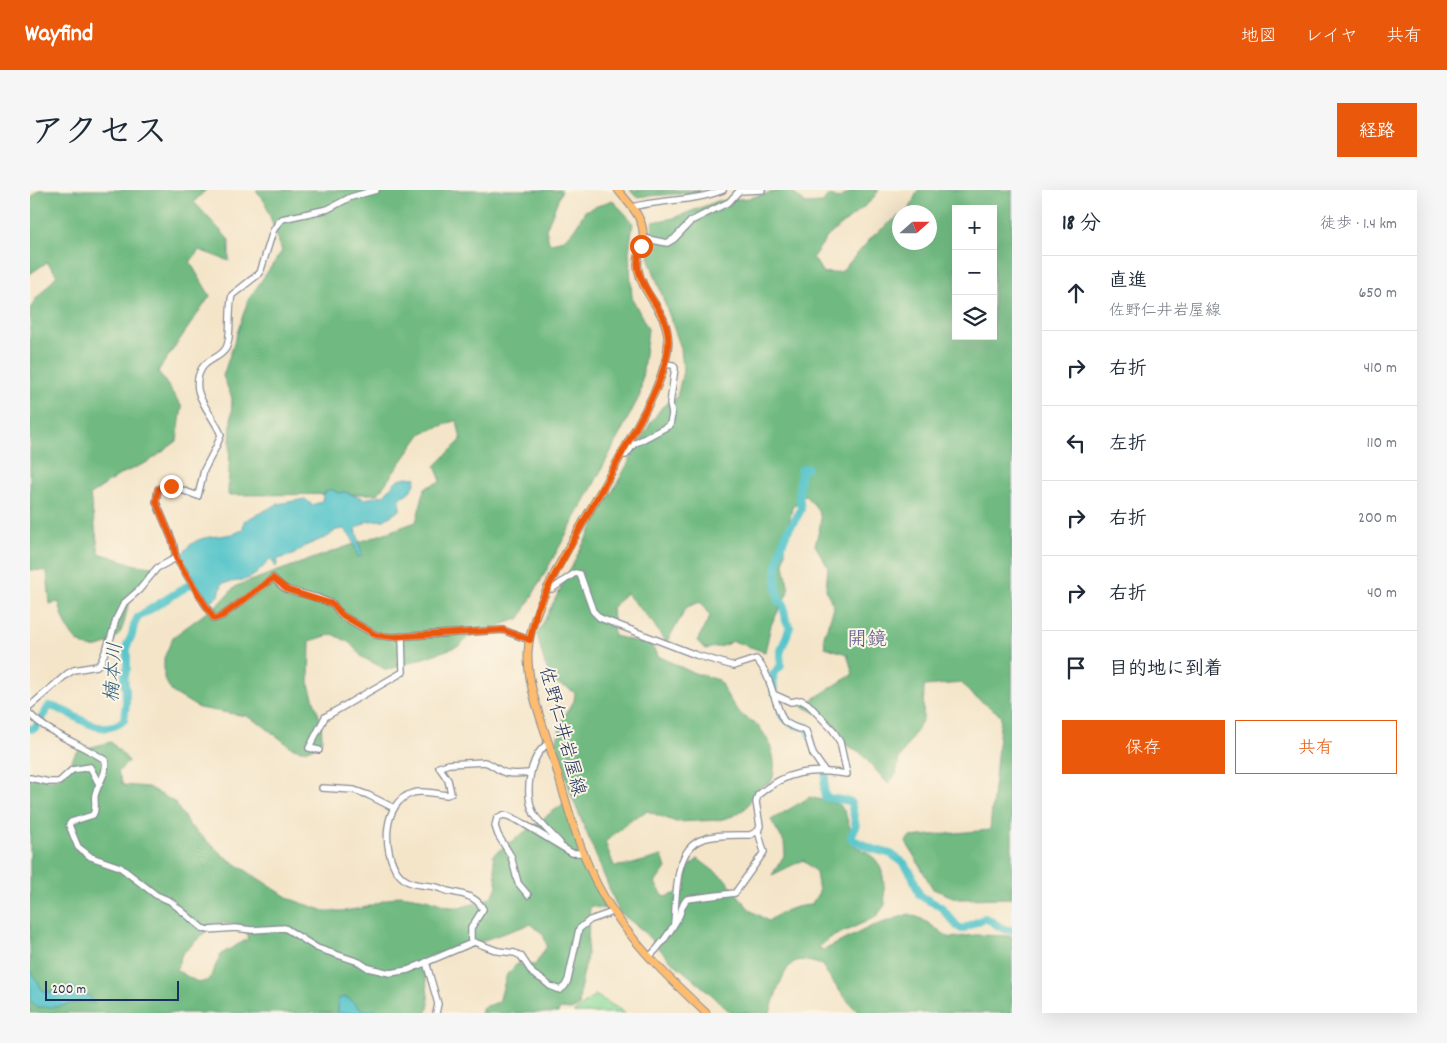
<!DOCTYPE html>
<html lang="ja">
<head>
<meta charset="utf-8">
<style>
	:root { --surface:#fff; --page:#f6f6f7; --text:#1f2937; --muted:#747a83; --line:#e0e1e3; --accent:#ea580c }
	body { margin:0; font-family:Dekko,"Klee One",sans-serif; background:var(--page); color:var(--text) }
	.controls { position:absolute; right:15px; top:15px; display:grid; overflow:hidden; border-radius:0px; box-shadow:0 5px 20px #0002 }
	.controls button { width:45px; height:45px; display:grid; place-items:center; padding:0; border:0; border-bottom:1px solid var(--line); background:var(--surface); color:var(--text); font:25px sans-serif }
	.compass { position:absolute; left:862px; top:15px; width:45px; height:45px; border-radius:50%; background:var(--surface); box-shadow:0 5px 20px #0002; rotate:69deg }
	.scale { position:absolute; left:15px; bottom:12px; width:134px; box-sizing:border-box; padding-left:5px; border:2px solid #1b2f5e; border-top:0; font-size:14px; line-height:18px; white-space:nowrap; color:#1b2f5e; -webkit-text-stroke:4px #fcf5e5; paint-order:stroke }
	.stop { position:absolute; width:15px; height:15px; margin:-11px; border:4px solid #ea580c; border-radius:50%; background:#fff }
	.stop.end { background:#ea580c; border-color:#fff; box-shadow:0 1px 5px #0008 }
	.list { margin:0; padding:0; list-style:none }
	h2 { display:flex; justify-content:space-between; align-items:center; height:65px; margin:0; padding:0 20px; font-size:21px }
	h2 small { font-size:16px; font-weight:400; color:var(--muted) }
	.list li { display:grid; grid-template-columns:32px 1fr auto; gap:15px; align-items:center; box-sizing:border-box; height:75px; padding:0 20px; border-top:1px solid var(--line) }
	.list b { display:block; font-size:19px; white-space:nowrap }
	.list p { margin:0; font-size:16px; white-space:nowrap; color:var(--muted) }
	.list em { font-size:16px; font-style:normal; color:var(--muted) }
	.actions { display:flex; gap:10px; padding:15px 20px }
	.actions a { flex:1; padding:11px 0; border:1px solid var(--accent); border-radius:0px; text-align:center; font-size:18px; color:var(--accent) }
	.actions .main { background:var(--accent); color:#fff }
	.icon { flex:none; width:28px; height:28px; fill:none; stroke:currentColor; stroke-width:2; stroke-linecap:round; stroke-linejoin:round }
	.map { position:relative; flex:none; width:982px; height:823px; overflow:hidden; border-radius:0px }
	header { display:flex; align-items:center; gap:30px; box-sizing:border-box; height:70px; padding:0 25px; background:var(--accent); color:#fff }
	header strong { font-size:24px }
	nav { display:flex; gap:28px; margin-inline-start:auto; font-size:18px }
	.intro { display:flex; align-items:center; justify-content:space-between; box-sizing:border-box; height:120px; padding:0 30px }
	h1 { margin:0; font-size:35px }
	.button { padding:12px 22px; border-radius:0px; background:var(--accent); color:#fff; font-size:18px; font-weight:700 }
	main { display:flex; gap:30px; padding:0 30px }
	aside { flex:1; background:var(--surface); border-radius:0px; box-shadow:0 5px 20px #0002 }
	.map>svg:first-child { display:block }
</style>
</head>
<body>
<header>
<strong>Wayfind</strong>
<nav><a>地図</a><a>レイヤ</a><a>共有</a></nav>
</header>
<div class="intro"><h1>アクセス</h1><a class="button">経路</a></div>
<main>
<div class="map">
<svg width="982" height="823" viewBox="0 0 982 823">
	<rect width="100%" height="100%" fill="#fcf5e5"/>
	<filter id="ink" filterUnits="userSpaceOnUse"><feTurbulence type="fractalNoise" baseFrequency=".02" numOctaves="2"/><feDisplacementMap in="SourceGraphic" scale="10" xChannelSelector="R" yChannelSelector="G"/><feConvolveMatrix kernelMatrix="1 2 1 2 8 2 1 2 1" color-interpolation-filters="sRGB"/></filter>
	<filter id="wash" filterUnits="userSpaceOnUse"><feTurbulence type="fractalNoise" baseFrequency=".0096" numOctaves="4" result="noise"/><feDisplacementMap in="SourceGraphic" scale="20" xChannelSelector="R" yChannelSelector="G"/><feGaussianBlur stdDeviation="1.12" result="paint"/><feColorMatrix in="noise" values="0 0 0 0 0 0 0 0 0 0 0 0 0 0 0 0 0 1.4 0 .05"/><feComposite in="paint" operator="in"/></filter>
	<g filter="url(#wash)">
		<rect width="100%" height="100%" fill="#f4e5c9"/>
		<!-- green -->
		<polygon fill="#8bda99" stroke="#53847c" points="565,805 596,823 543,823"/>
		<!-- forest -->
		<g fill="#70ba81" stroke="#467470" fill-rule="evenodd">
			<path d="M8,0H176L164,12L199,50V71L169,60L160,72L180,106L128,181L152,217L147,251L120,271L91,284L60,305L69,363L106,375L123,377C118,389 106,396 101,407C96,418 96,431 91,441C88,447 80,453 74,455C47,467 33,433 29,412L20,414L17,381L0,380V121L4,111L27,85L17,72L0,84V10Z"/>
			<path d="M226,0H532L516,39L519,53C539,52 546,37 555,21L582,10L603,32L599,62L602,108L618,139L610,205L564,294L490,428L438,447L429,456L357,480L332,467L320,453L303,444L280,451L279,495L291,532L292,549L287,556L277,560H270L261,557L231,534L216,526L169,518L142,502L134,488V468L143,447L192,411L206,396L386,332L395,298L411,291L405,276L431,250L427,230L392,243L348,304L198,305L202,208L193,186L218,110L252,61L235,12Z"/>
			<polygon points="600,0 671,0 659,3 606,7"/>
			<path d="M752,0H760L776,14L793,13L798,5L808,9L824,0H849L842,10L798,46L783,67L793,83L811,82L844,45L869,26V52H899V22H875L879,20L888,0H982V708L928,709L903,699L876,652L879,647L960,640L971,525L941,504L932,493L894,496L893,529L869,569L866,584L858,594L830,562L810,552L797,528L772,516L823,484L817,464L795,457L794,446L804,418L796,399L798,377L785,355C792,329 796,324 774,305L762,318L756,346L754,375L759,400L741,435L735,462L703,451L693,456L675,459L667,451L680,426L670,412L657,417L636,453L623,433L596,403L582,418L584,446L621,455L628,466L661,482L689,490C695,502 701,513 710,523C714,528 721,529 726,534C741,549 748,571 742,591L726,600L716,618L703,626L689,630L646,632L617,621L602,629L575,652L584,676L599,675L632,666L636,678L625,693L634,707L655,701L658,677L668,669L696,690L720,720L738,731C753,721 763,716 781,715L789,702L786,682L773,670L742,685L755,664L754,652L741,630L780,607L810,615L815,622L826,657C857,669 853,687 855,715L846,727L800,748L788,758L794,760L840,737L879,724L892,729L920,748L945,745L982,746V823H829C815,809 802,792 792,775C785,773 772,768 764,772C752,780 744,810 740,823H701L681,804L640,770L611,739L589,722L542,607L526,554L533,528L544,511L545,503L538,498L525,493L515,475L507,445L551,358L620,234L632,217L647,207L653,181L651,158L619,69L623,32L644,28L688,11L719,8ZM926,19H963V146H926Z"/>
			<path d="M81,552L99,571L88,582L93,595L118,597L144,612L160,636L195,667L260,709L295,721H314L333,718L370,705L396,709L420,717H432L447,713L461,707L465,701L467,695L463,665L533,614L552,668L576,719L560,716L557,766L550,800L549,816L541,820L530,819L528,823H451L453,817L469,812L477,784L487,774L505,775L517,756L513,744L501,734L457,749L444,756L399,766L395,782L399,814L397,823H0V586L20,590L29,588L38,578L45,564L50,560ZM185,733L214,735L218,749L191,764L179,790L169,793L146,780L152,764Z"/>
		</g>
		<!-- water -->
		<g fill="#57c5ca" stroke="#397a94">
			<path d="M376,287L386,288C385,299 379,302 370,308V320L354,330L338,331L326,338L332,366L328,367L322,348L314,339L306,340L299,346L275,356L263,365L248,369L246,377L241,368C223,389 221,390 192,393L189,405L178,413L149,368C154,363 158,356 163,353C176,343 201,349 213,339L214,331L248,314L275,309L282,315L291,312L295,302L301,299L308,303L315,302L335,309L354,305L366,291Z"/>
			<polygon points="0,780 13,801 28,803 39,794 59,806 65,814 54,811 27,817 7,817 0,810"/>
			<path d="M315,807C332,815 324,823 346,819V823H308V809Z"/>
		</g>
		<g fill="none" stroke-linecap="round" stroke-linejoin="round">
			<!-- river -->
			<g stroke="#57c5ca" stroke-width="8">
				<path d="M744,502L743,484L751,476L750,463L760,437L756,431L753,413L748,411C749,402 746,396 746,388C746,375 752,350 759,339C763,332 768,327 771,319L769,304L771,280L777,278"/>
				<path d="M751,522C755,532 767,536 777,537L780,546"/>
				<path d="M11,529L19,516C43,519 69,552 94,530L96,513V499L94,489L97,478V455L102,445L104,435L108,427L167,390"/>
				<polyline points="0,539 5,538 7,535"/>
				<path d="M795,576C798,586 792,594 795,607C804,611 813,608 821,612L826,637L821,646L823,650L843,659L861,664L874,673L882,685L889,704L894,708L911,717L927,736L932,739L955,728C966,732 969,740 982,740"/>
			</g>
		</g>
	</g>
	<g filter="url(#ink)">
		<g fill="none" stroke-linecap="round" stroke-linejoin="round">
			<!-- minor casing -->
			<g stroke="#888a94" stroke-width="8">
				<g id="minor">
					<path d="M346,0L321,7L298,19L252,29L248,33L243,41L230,83L202,105C198,119 202,148 196,158C191,168 177,169 172,178C157,203 183,223 191,245L186,257L174,280L168,306L141,296L128,299L126,312L143,352L146,368L184,429L192,426L243,388L253,397L258,400L288,408L303,414L311,425L346,445L362,447L473,440L499,450"/>
					<path d="M602,17C632,9 663,12 693,0"/>
					<polyline points="613,48 637,53 644,49 661,31 699,12 709,1 732,0"/>
					<polyline points="592,264 596,265 604,254 640,235 642,224 640,214 645,178 643,175 635,174"/>
					<path d="M517,398L522,399L545,383L550,384L563,421L570,428L666,465L704,476L726,469C739,482 742,503 749,520C750,523 752,528 754,531C759,536 769,539 776,541L783,564L794,580"/>
					<polyline points="0,516 37,484 44,480 67,476 71,472 81,447 86,429 94,413 109,400 127,378 146,368"/>
					<path d="M0,524C17,543 53,555 75,570C78,583 68,593 65,605C64,613 67,618 63,625L41,632L39,635L48,657L61,667L90,677L126,705L140,711L172,738L178,740L205,738L222,740L255,738L287,758L329,772L338,778L360,783L378,780L444,752L468,761L485,763L491,766L503,784L513,790L520,796L530,800L535,796L538,790L549,739L560,730L583,722"/>
					<path d="M519,553C499,565 494,604 504,624C510,634 522,644 530,653"/>
					<polyline points="289,560 279,558 295,527 373,482 372,446"/>
					<polyline points="0,588 19,592 29,592 42,580 60,577 69,594"/>
					<polyline points="292,598 324,600 338,605 364,618"/>
					<polyline points="498,705 488,693 481,666 468,645 465,636 467,628 473,625 478,626 489,631 542,663 554,663"/>
					<path d="M644,733C647,707 643,659 673,649C688,644 705,645 720,645L728,641L730,636L726,612L728,605C756,581 781,578 817,584L810,552L803,540L778,514L771,510L761,512L743,504"/>
					<path d="M441,753V738L453,719C446,705 431,704 417,701C414,700 410,698 406,697C392,694 379,697 368,683C352,661 352,612 383,603C392,600 407,604 417,605L421,603L418,590L409,577L419,574L454,572C461,573 465,578 471,581C480,586 490,583 500,583"/>
					<path d="M619,767C631,756 640,742 648,728C652,721 651,715 657,709L705,703L734,662L728,641"/>
					<polyline points="396,772 408,814 406,823"/>
				</g>
			</g>
			<!-- major casing -->
			<g stroke="#888a94" stroke-width="9">
				<path id="major" d="M588,0C599,14 615,28 613,48C612,59 606,68 608,79C613,108 640,121 638,156C635,188 617,217 602,245C578,289 553,332 529,375C515,403 500,430 498,462C497,496 511,528 521,561C538,616 551,676 585,724C610,761 643,792 676,823"/>
			</g>
			<!-- minor -->
			<use href="#minor" stroke="#fff" stroke-width="5.5"/>
			<!-- major -->
			<use href="#major" stroke="#fdbc6f" stroke-width="7"/>
		</g>
	</g>
	<g fill="none" stroke-linecap="round" stroke-linejoin="round" filter="url(#ink)">
		<!-- route -->
		<path stroke="#ea580c" stroke-width="6" d="M141,296L128,299L126,312L143,352L146,368L184,429L192,426L243,388L258,400L303,414L312,425L346,445L362,447L473,440L500,450L507,419L518,398C544,347 574,297 602,245C616,218 634,190 638,159C642,123 617,111 609,82C606,73 609,65 611,56"/>
	</g>
	<g text-anchor="middle" stroke-width="4" stroke-linejoin="round" paint-order="stroke">
		<!-- street labels -->
		<g font-size="19" fill="#1b2f5e" stroke="#fcf5e5">
			<text transform="translate(534 541) rotate(75)" y="7">佐野仁井岩屋線</text>
		</g>
		<!-- neighbourhood labels -->
		<g font-size="20" fill="#5a588c" stroke="#fcf5e5">
			<text x="837" y="455">開鏡</text>
		</g>
		<!-- water labels -->
		<g font-size="20" font-style="italic" fill="#2d5c7e" stroke="#fcf5e5">
			<text transform="translate(82 482) rotate(-86)" y="7">楠本川</text>
		</g>
	</g>
</svg>
<div class="controls">
<button>+</button>
<button>−</button>
<button><svg class="icon" aria-label="layers" viewBox="0 0 24 24"><path d="M12 4l9 5-9 5-9-5zM3 14l9 5 9-5"/></svg></button>
</div>
<svg class="compass" viewBox="-18 -18 36 36"><path d="M0-13l5 13h-10z" fill="#e53935"/><path d="M0 13l5-13h-10z" fill="#747a83"/></svg>
<div class="scale">200 m</div>
<div class="stop" style="left:611px;top:56px"></div>
<div class="stop end" style="left:141px;top:296px"></div>
</div>
<aside>
<h2>18 分<small>徒歩 · 1.4 km</small></h2>
<ul class="list">
<li><svg class="icon" aria-label="ahead" viewBox="0 0 24 24"><path d="M12 20V5M6 11l6-6 6 6"/></svg><div><b>直進</b><p>佐野仁井岩屋線</p></div><em>650 m</em></li>
<li><svg class="icon" aria-label="right" viewBox="0 0 24 24"><path d="M7 20v-9h11M14 6l5 5-5 5"/></svg><div><b>右折</b></div><em>410 m</em></li>
<li><svg class="icon" aria-label="left" viewBox="0 0 24 24"><path d="M17 20v-9H6M10 6l-5 5 5 5"/></svg><div><b>左折</b></div><em>110 m</em></li>
<li><svg class="icon" aria-label="right" viewBox="0 0 24 24"><path d="M7 20v-9h11M14 6l5 5-5 5"/></svg><div><b>右折</b></div><em>200 m</em></li>
<li><svg class="icon" aria-label="right" viewBox="0 0 24 24"><path d="M7 20v-9h11M14 6l5 5-5 5"/></svg><div><b>右折</b></div><em>40 m</em></li>
<li><svg class="icon" aria-label="arrive" viewBox="0 0 24 24"><path d="M6 21V4h12l-3 4 3 4H6"/></svg><div><b>目的地に到着</b></div></li>
</ul>
<div class="actions"><a class="main">保存</a><a>共有</a></div>
</aside>
</main>
</body>
</html>
